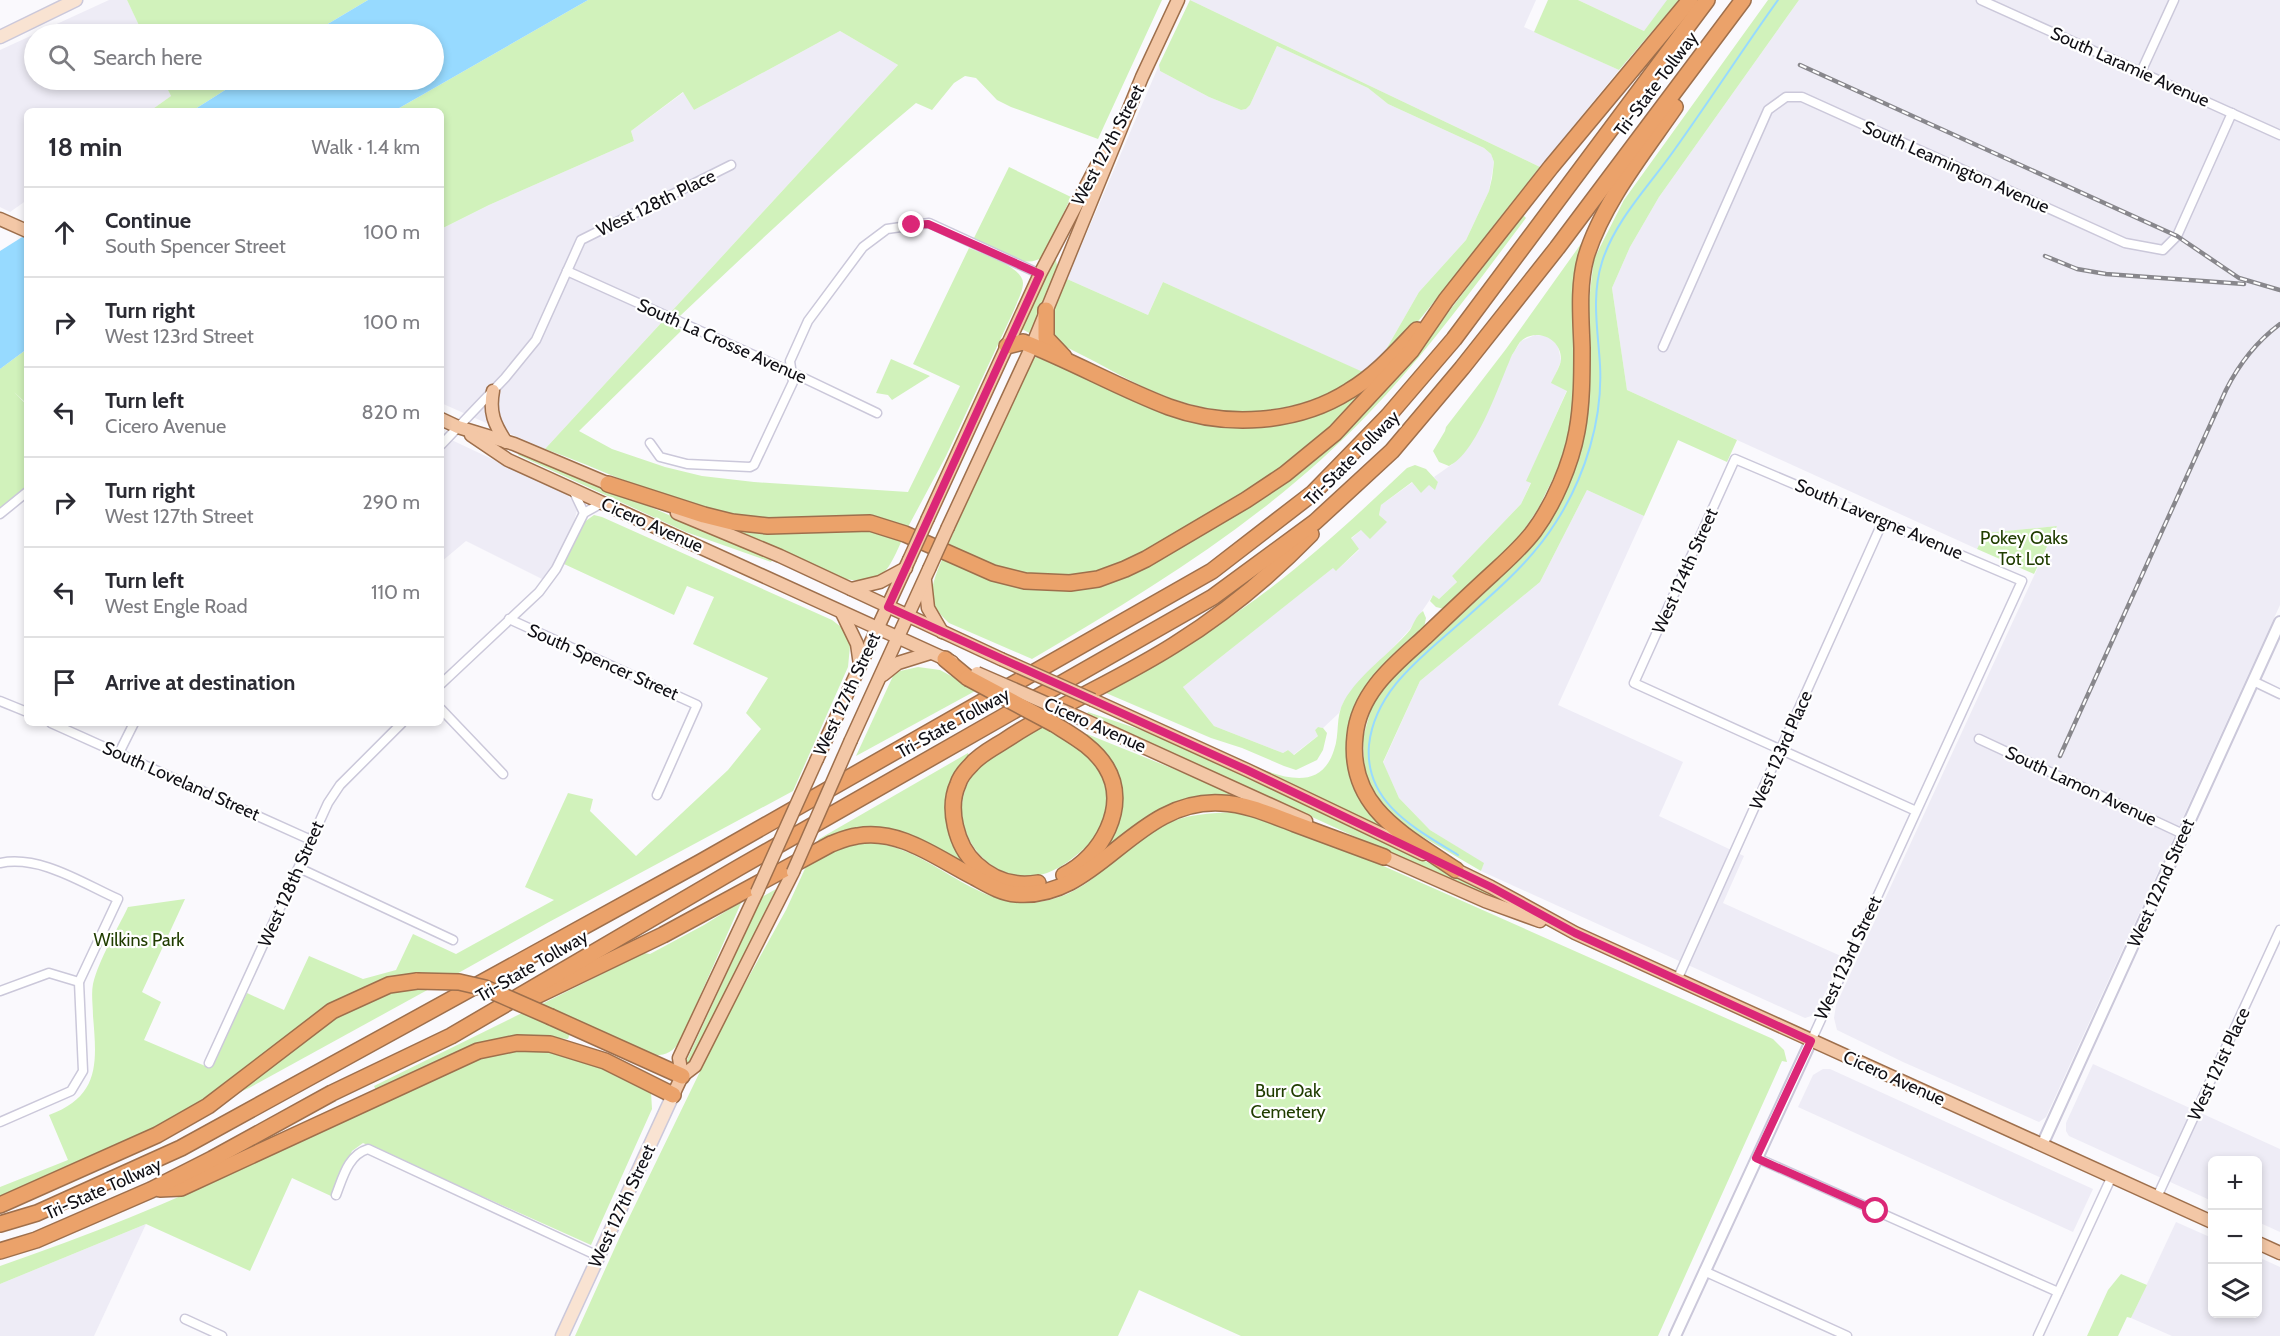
<!DOCTYPE html>
<html lang="en">
<head>
<meta charset="utf-8">
<style>
	:root { --surface:#fff; --page:#f2f2f3; --text:#2b2b33; --muted:#7c7c81; --line:#e1e1e2 }
	body { margin:0; font-family:Cabin,sans-serif; background:var(--page); color:var(--text) }
	.controls { position:absolute; right:18px; bottom:18px; display:grid; overflow:hidden; border-radius:9px; box-shadow:0 3px 9px #0003 }
	.controls button { width:54px; height:54px; display:grid; place-items:center; padding:0; border:0; border-bottom:2px solid var(--line); background:var(--surface); color:var(--text); font:30px sans-serif }
	.stop { position:absolute; width:18px; height:18px; margin:-14px; border:4px solid #db2777; border-radius:50%; background:#fff }
	.stop.end { background:#db2777; border-color:#fff; box-shadow:0 2px 6px #0008 }
	.list { margin:0; padding:0; list-style:none }
	h2 { display:flex; justify-content:space-between; align-items:center; height:78px; margin:0; padding:0 24px; font-size:26px }
	h2 small { font-size:20px; font-weight:400; color:var(--muted) }
	.list li { display:grid; grid-template-columns:39px 1fr auto; gap:18px; align-items:center; box-sizing:border-box; height:90px; padding:0 24px; border-top:2px solid var(--line) }
	.list b { display:block; font-size:22px; white-space:nowrap }
	.list p { margin:0; font-size:20px; white-space:nowrap; color:var(--muted) }
	.list em { font-size:20px; font-style:normal; color:var(--muted) }
	.icon { flex:none; width:33px; height:33px; fill:none; stroke:currentColor; stroke-width:2; stroke-linecap:round; stroke-linejoin:round }
	.map { position:relative; flex:none; width:2280px; height:1336px; overflow:hidden }
	.search { position:absolute; background:var(--surface); box-shadow:0 3px 9px #0003; left:24px; top:24px; width:420px; height:66px; display:flex; align-items:center; gap:15px; box-sizing:border-box; padding:0 21px; border-radius:33px; color:var(--muted); font-size:22px }
	.panel { position:absolute; background:var(--surface); box-shadow:0 3px 9px #0003; left:24px; top:108px; width:420px; height:618px; border-radius:9px }
	.map>svg:first-child { display:block }
</style>
</head>
<body>
<div class="map">
<svg width="2280" height="1336" viewBox="0 0 2280 1336">
	<rect width="100%" height="100%" fill="#faf9fd"/>
	<!-- built -->
	<g fill="#eeecf6">
		<polygon points="109,0 127,0 143,34 34,34 34,80 163,80 171,96 150,111 27,111 27,200 10,212 0,207 0,50"/>
		<polygon points="1190,0 1536,0 1524,27 1619,70 1540,167"/>
		<polygon points="1578,0 1668,0 1644,31"/>
		<polygon points="1799,0 2280,0 2280,605 2046,1117 2039,1122 1903,1062 1837,1030 1834,1018 1836,1005 2057,526 1985,533 1977,549 1627,390 1612,288 1630,247 1659,197"/>
		<polygon points="840,31 898,65 671,312 680,316 672,326 662,322 545,449 441,403 441,229 489,205 634,141 631,131 684,92 694,110"/>
		<polygon points="1277,46 1368,88 1388,104 1484,148 1491,154 1494,162 1489,191 1466,240 1419,292 1384,353 1362,372 1163,282 1148,315 1067,279 1159,65 1160,71 1209,97 1241,110 1246,109 1250,105"/>
		<polygon points="1535,335 1549,336 1558,346 1561,361 1552,383 1567,390 1527,480 1531,482 1521,504 1452,576 1457,582 1439,599 1433,595 1410,629 1344,701 1339,713 1323,728 1318,727 1315,730 1319,735 1293,755 1288,750 1283,753 1214,726 1183,687 1334,567 1337,570 1359,550 1351,539 1361,530 1386,522 1379,515 1381,505 1413,482 1430,485 1435,489 1438,482 1434,477 1454,463 1512,355 1521,341"/>
		<polygon points="441,435 566,494 573,501 577,510 573,526 556,561 544,580 466,541 441,562"/>
		<polygon points="1587,490 1644,516 1558,705 1683,762 1659,816 1744,856 1723,903 1843,957 1814,1015 1805,1018 1481,871 1483,863 1430,830 1399,798 1383,763 1420,681 1540,582"/>
		<polygon points="2093,1064 2280,1149 2280,1232 2258,1222 2258,1160 2212,1160 2212,1201 2069,1136 2066,1131 2066,1123"/>
		<polygon points="1823,1069 1830,1069 2093,1189 2073,1232 1798,1107 1813,1075"/>
		<polygon points="2176,1222 2212,1238 2212,1314 2258,1314 2258,1257 2280,1267 2280,1336 2172,1336 2131,1318"/>
		<polygon points="146,1224 94,1336 0,1336 0,1284"/>
	</g>
	<!-- green -->
	<g fill="#d1f2bb">
		<polygon points="127,0 368,0 311,34 143,34"/>
		<path d="M588,0H1162L1098,139L1011,107L997,100L976,78L965,76L954,83L932,110L916,103C834,171 757,243 680,316L671,312L898,65L840,31L694,110L683,92L631,131L634,141L489,205L441,229V111H394Z"/>
		<path d="M1190,0L1540,167C1511,204 1482,241 1453,278C1433,303 1413,329 1391,351C1339,403 1260,424 1189,404C1141,391 1099,361 1053,341L1051,316L1067,279L1148,315L1163,282L1363,372L1384,353L1419,292L1466,240L1489,191L1492,178L1494,162L1491,154L1484,148L1388,104L1368,88L1277,46L1250,105L1246,109L1241,110L1209,97L1160,71L1159,65Z"/>
		<polygon points="1548,0 1578,0 1644,31 1667,0 1679,0 1619,70 1534,32"/>
		<polygon points="1768,0 1799,0 1659,197 1630,247 1612,288 1627,390 1737,440 1727,462 1678,440 1644,516 1587,490 1540,582 1420,681 1383,762 1399,798 1430,830 1484,863 1481,871 1392,819 1365,776 1363,738 1374,698 1400,666 1477,600 1525,554 1557,503 1581,445 1588,309 1594,259 1624,200"/>
		<polygon points="163,80 241,80 192,111 150,111 171,96"/>
		<path d="M1009,167L1071,197L1043,257C1023,271 993,248 974,238Z"/>
		<path d="M1523,215L1526,218C1476,284 1427,353 1369,413C1271,516 1154,587 1032,659L949,623C923,600 932,585 943,557L994,578L1129,573L1360,417L1417,353Z"/>
		<path d="M1588,234L1576,275L1573,324L1575,381L1571,422L1561,462L1538,509L1513,546L1444,609L1436,607L1430,601L1433,595L1439,599L1457,582L1452,576L1521,504L1531,483L1526,481L1567,391L1551,383C1554,376 1560,367 1561,360C1562,338 1535,327 1520,342C1517,346 1515,351 1512,355C1499,384 1477,453 1449,466L1439,462L1433,451L1445,431L1446,427L1506,349Z"/>
		<path d="M969,248C983,254 1023,267 1023,283C1023,291 1017,302 1014,310L946,456L908,527C855,506 799,525 744,517C675,507 610,472 545,449L662,322L682,330L579,431L612,449L665,467L702,476L754,482L908,492L960,386L913,364Z"/>
		<polygon points="1054,260 1056,260 1058,271 1031,334 1022,329"/>
		<polygon points="27,349 27,404 14,392 27,405 27,488 0,509 0,369"/>
		<path d="M1032,356L1245,425L1369,385C1326,446 1258,486 1195,523C1169,538 1143,555 1115,566C1098,572 1079,575 1061,576C1018,577 987,562 948,545Z"/>
		<polygon points="891,359 930,376 892,400 888,395 876,393"/>
		<polygon points="519,453 552,464 772,560 771,562 686,532 518,455"/>
		<path d="M1415,465L1426,469L1438,482L1435,490L1429,485L1421,493L1412,482L1381,505L1379,515L1387,522L1370,539L1361,530L1351,538L1359,549L1336,571L1333,568L1183,687L1214,726L1283,753L1288,750L1294,755L1318,736L1315,730L1318,727L1323,728L1327,733L1323,750L1317,760L1296,770L1284,766L1242,748L1211,738L1106,693C1152,667 1197,641 1239,611C1300,569 1354,518 1407,468Z"/>
		<path d="M594,515L602,517L832,620L845,630L848,636L850,646L848,667L793,791L549,922L453,976L396,977L378,982L326,1005C277,1044 229,1086 175,1118C120,1150 59,1173 0,1198V1187L68,1160L49,1115C100,1096 97,1063 93,1016C93,1006 91,994 93,984C99,959 117,930 128,907L185,899L142,992L161,1002L144,1040L210,1068L247,993L284,1010L309,956L363,979L396,970L413,934L456,954L554,900L525,887L568,793L593,799L590,811L636,856L728,770L761,729L746,713L768,678L693,644L714,597L687,586L674,615L564,564L583,523Z"/>
		<path d="M722,525L873,529L903,538C887,572 884,587 841,578Z"/>
		<polygon points="2057,526 2034,574 1977,549 1985,533"/>
		<path d="M1423,611L1426,618L1424,628L1380,669L1362,693L1351,723L1367,806L1385,828L1240,761C1271,772 1319,798 1334,750C1340,734 1335,717 1344,701C1360,673 1390,654 1410,630C1414,623 1416,616 1423,611Z"/>
		<polygon points="918,667 940,670 977,690 856,756 893,676 900,671"/>
		<polygon points="1088,712 1180,743 1491,893 1489,898 1087,714"/>
		<path d="M1042,725C1056,731 1085,750 1095,761C1103,770 1106,783 1107,795C1109,812 1100,832 1088,845C1076,856 1063,867 1047,873C988,893 937,821 975,772C992,752 1021,740 1042,725Z"/>
		<polygon points="1087,734 1253,801 1213,799 1102,853 1109,840 1111,761 1101,747 1087,736"/>
		<polygon points="968,753 969,757 950,791 974,868 915,839 816,845 819,839"/>
		<path d="M1236,812L1269,818L1309,833L1773,1039L1784,1050L1787,1062L1782,1061L1658,1336H1241L1139,1290L1118,1336H575L622,1232L728,1014L786,910L809,860C822,855 837,846 851,844C922,832 968,912 1039,902C1096,894 1115,848 1161,826C1185,814 1210,813 1236,812Z"/>
		<polygon points="776,889 689,1066 685,1064 762,897"/>
		<path d="M745,894L680,1041C672,1053 665,1056 651,1055L540,1005L644,953L650,954L704,925L728,910L733,902Z"/>
		<polygon points="431,988 249,1088 240,1092 238,1091 334,1016 388,993"/>
		<path d="M524,1012L570,1033L568,1039C488,1029 445,1057 376,1090L374,1086Z"/>
		<path d="M503,1050H560L586,1058L651,1092L652,1109L591,1245L363,1143L352,1151L331,1196L292,1178L250,1271L146,1224L0,1284V1266C96,1233 191,1194 283,1149C353,1115 428,1070 503,1050Z"/>
		<polygon points="2121,1274 2147,1285 2131,1318 2127,1317 2118,1336 2087,1336 2108,1290"/>
	</g>
	<!-- water -->
	<g fill="#97daff">
		<polygon points="368,0 588,0 394,111 192,111 241,80 434,80 434,34 311,34"/>
		<polygon points="27,234 27,349 0,369 0,251"/>
	</g>
	<g fill="none" stroke-linecap="round" stroke-linejoin="round">
		<!-- stream -->
		<path stroke="#97daff" stroke-width="2" d="M1458,855C1416,829 1364,803 1369,745C1375,690 1422,657 1460,623C1495,592 1531,562 1556,522C1585,477 1603,419 1600,365C1598,330 1591,297 1602,262C1615,220 1650,185 1675,149C1710,100 1743,49 1778,0"/>
		<!-- minor casing -->
		<g stroke="#cbc8da" stroke-width="11">
			<g id="minor">
				<polyline points="1981,0 2280,135"/>
				<polyline points="2141,72 2174,0"/>
				<polyline points="567,271 789,371 877,413"/>
				<polyline points="1663,347 1768,110 1786,97 1802,97 2125,243 2163,250 2177,236 2232,113"/>
				<polyline points="650,443 660,457 687,464 750,467 754,465 793,382 790,361 808,321 863,247 887,229 929,223 1040,274"/>
				<polyline points="441,445 505,378 536,340 581,240 731,165"/>
				<polyline points="573,490 584,513"/>
				<polyline points="0,514 27,492"/>
				<polyline points="509,619 697,705 657,795"/>
				<polyline points="2253,681 2280,694"/>
				<polyline points="441,684 539,592 556,569 584,513 602,503"/>
				<polyline points="0,701 27,712"/>
				<polyline points="441,709 503,774"/>
				<polyline points="51,723 311,840"/>
				<polyline points="1979,739 2183,834"/>
				<polyline points="119,753 134,723"/>
				<path d="M0,863C41,855 82,883 118,899L79,982L83,1071L71,1091L0,1122"/>
				<polyline points="299,868 453,940"/>
				<polyline points="1677,980 1883,521"/>
				<polyline points="0,991 49,973 79,982"/>
				<polyline points="1811,1041 2022,581 1735,459 1634,683 1916,811"/>
				<polyline points="209,1063 328,803 340,785 402,723"/>
				<polyline points="1757,1158 2058,1292"/>
				<path d="M336,1195C343,1177 348,1155 368,1149L598,1256"/>
				<polyline points="2157,1197 2280,930"/>
				<polyline points="1704,1271 1847,1336"/>
				<polyline points="185,1319 222,1336"/>
				<polyline points="2038,1336 2112,1176"/>
			</g>
		</g>
		<!-- tertiary casing -->
		<g stroke="#cbc8da" stroke-width="14">
			<g id="tertiary">
				<polyline points="2042,1145 2280,622"/>
				<polyline points="1675,1336 1811,1041"/>
			</g>
		</g>
		<!-- secondary casing -->
		<g stroke="#cbc8da" stroke-width="15">
			<g id="secondary">
				<polyline points="0,37 76,0"/>
				<polyline points="562,1336 673,1095"/>
			</g>
		</g>
		<!-- primary casing -->
		<g stroke="#9e6f4c" stroke-width="15">
			<g id="primary">
				<polyline points="0,219 27,231"/>
				<path d="M493,391C489,412 494,424 506,442"/>
				<polyline points="441,419 458,427 514,444 616,487"/>
				<polyline points="471,435 508,460 952,662"/>
				<polyline points="677,513 780,556 1001,659"/>
				<polyline points="928,518 1040,274 1106,148"/>
				<polyline points="948,527 1032,346 1142,77 1178,0"/>
				<polyline points="925,581 928,608 942,632"/>
				<polyline points="851,589 880,582 906,568"/>
				<polyline points="842,613 857,644 860,665"/>
				<polyline points="883,675 898,663 930,653"/>
				<polyline points="1093,700 1247,770 1423,854"/>
				<polyline points="1071,714 1306,821"/>
				<polyline points="851,740 929,569"/>
				<polyline points="817,759 909,560"/>
				<polyline points="1376,853 1485,901 1540,921"/>
				<polyline points="1450,867 1491,887 1575,933 2212,1222"/>
				<polyline points="682,1076 679,1058 757,892"/>
				<polyline points="673,1095 682,1076 695,1066 793,872"/>
				<polyline points="2258,1243 2280,1253"/>
			</g>
		</g>
		<!-- motorway casing -->
		<g stroke="#9e6f4c" stroke-width="18">
			<g id="motorway">
				<polyline points="1046,310 1046,338 1064,357"/>
				<path d="M1007,346L1023,342C1072,361 1119,388 1169,407C1226,428 1297,424 1349,391C1376,375 1396,352 1417,330"/>
				<polyline points="608,484 704,515 732,522 768,526 870,523 905,534 993,573 1025,581 1070,583 1098,579 1125,569 1146,559 1246,500 1285,474 1335,433 1411,351 1446,300 1551,167 1690,0"/>
				<polyline points="945,659 968,678"/>
				<path d="M1054,724C1073,736 1094,747 1106,767C1130,806 1101,857 1064,875"/>
				<path d="M1456,870C1405,835 1347,808 1355,736C1359,692 1395,664 1425,637C1447,616 1469,595 1492,574C1506,561 1522,547 1534,531C1554,504 1571,464 1577,431C1582,404 1582,375 1582,348C1581,318 1578,286 1586,257C1602,204 1644,152 1675,107"/>
				<path d="M1038,883C1015,887 993,880 976,864C956,846 947,808 958,784C960,777 966,770 971,765C979,755 993,748 1004,741C1058,705 1119,680 1174,645C1224,614 1270,576 1311,534"/>
				<path d="M530,999L663,935L831,844C839,841 848,837 857,836C900,828 938,859 974,877C987,884 1001,893 1016,894C1098,901 1134,798 1221,803C1247,804 1271,815 1295,824C1325,835 1355,846 1384,857"/>
				<polyline points="551,1017 682,1076"/>
				<polyline points="160,1189 181,1188 478,1051 517,1043 550,1044 605,1061 673,1095"/>
				<polyline points="0,1205 157,1135 208,1106 332,1011 389,985 417,981"/>
				<polyline points="0,1224 37,1213 181,1148 701,862 1212,571 1313,493 1388,416 1454,339 1707,0"/>
				<polyline points="0,1251 36,1240 151,1190 212,1159 332,1093 451,1036 738,868 1213,597 1315,522 1392,451 1462,368 1557,248 1743,0"/>
			</g>
		</g>
		<!-- minor -->
		<use href="#minor" stroke="#fff" stroke-width="8"/>
		<!-- tertiary -->
		<use href="#tertiary" stroke="#fff" stroke-width="10"/>
		<!-- secondary -->
		<use href="#secondary" stroke="#f9e3d2" stroke-width="12"/>
		<!-- primary -->
		<use href="#primary" stroke="#f3c7a6" stroke-width="12"/>
		<!-- motorway -->
		<use href="#motorway" stroke="#eba26a" stroke-width="15"/>
		<!-- rail casing -->
		<g stroke="#88878c" stroke-width="4.5">
			<g id="rail">
				<polyline points="1800,65 2177,236 2239,278 2280,290"/>
				<polyline points="2045,256 2077,269 2106,274 2244,284"/>
				<path d="M2060,756L2226,390C2239,364 2256,342 2280,324"/>
			</g>
		</g>
		<!-- rail -->
		<use href="#rail" stroke="#fff" stroke-width="2" stroke-dasharray="7" stroke-linecap="butt"/>
		<!-- primary-bridge casing -->
		<g stroke="#9e6f4c" stroke-width="15" stroke-linecap="butt">
			<g id="primary-bridge">
				<polyline points="909,560 928,518"/>
				<polyline points="929,569 948,527"/>
				<polyline points="1001,659 1093,700"/>
				<polyline points="977,673 1071,714"/>
				<polyline points="793,872 851,740"/>
				<polyline points="757,892 817,759"/>
			</g>
		</g>
		<!-- motorway-bridge casing -->
		<g stroke="#9e6f4c" stroke-width="18" stroke-linecap="butt">
			<g id="motorway-bridge">
				<polyline points="968,678 1054,724"/>
				<polyline points="417,981 459,982 485,988 551,1017"/>
			</g>
		</g>
		<!-- primary-bridge -->
		<use href="#primary-bridge" stroke="#f3c7a6" stroke-width="12"/>
		<!-- motorway-bridge -->
		<use href="#motorway-bridge" stroke="#eba26a" stroke-width="15"/>
	</g>
	<g fill="none" stroke-linecap="round" stroke-linejoin="round">
		<!-- route -->
		<polyline stroke="#db2777" stroke-width="8" points="912,225 928,224 1040,274 888,607 1247,770 1491,887 1575,933 1811,1041 1756,1158 1876,1211"/>
	</g>
	<g text-anchor="middle" stroke-width="4.5" stroke-linejoin="round" paint-order="stroke">
		<!-- street labels -->
		<g font-size="18" fill="#100f15" stroke="#fff">
			<text transform="translate(2130 67) rotate(24)" y="6">South Laramie Avenue</text>
			<text transform="translate(1656 84) rotate(-53)" y="6">Tri-State Tollway</text>
			<text transform="translate(1108 145) rotate(-62)" y="6">West 127th Street</text>
			<text transform="translate(1956 167) rotate(24)" y="6">South Leamington Avenue</text>
			<text transform="translate(656 203) rotate(-26)" y="6">West 128th Place</text>
			<text transform="translate(722 341) rotate(24)" y="6">South La Crosse Avenue</text>
			<text transform="translate(1352 458) rotate(-45)" y="6">Tri-State Tollway</text>
			<text transform="translate(1879 519) rotate(23)" y="6">South Lavergne Avenue</text>
			<text transform="translate(652 525) rotate(24)" y="6">Cicero Avenue</text>
			<text transform="translate(1685 571) rotate(-66)" y="6">West 124th Street</text>
			<text transform="translate(603 662) rotate(24)" y="6">South Spencer Street</text>
			<text transform="translate(847 694) rotate(-65)" y="6">West 127th Street</text>
			<text transform="translate(953 723) rotate(-29)" y="6">Tri-State Tollway</text>
			<text transform="translate(1095 725) rotate(24)" y="6">Cicero Avenue</text>
			<text transform="translate(1781 750) rotate(-66)" y="6">West 123rd Place</text>
			<text transform="translate(181 781) rotate(24)" y="6">South Loveland Street</text>
			<text transform="translate(2081 786) rotate(25)" y="6">South Lamon Avenue</text>
			<text transform="translate(2161 883) rotate(-66)" y="6">West 122nd Street</text>
			<text transform="translate(291 884) rotate(-66)" y="6">West 128th Street</text>
			<text transform="translate(1848 958) rotate(-65)" y="6">West 123rd Street</text>
			<text transform="translate(532 966) rotate(-30)" y="6">Tri-State Tollway</text>
			<text transform="translate(2219 1064) rotate(-65)" y="6">West 121st Place</text>
			<text transform="translate(1894 1078) rotate(24)" y="6">Cicero Avenue</text>
			<text transform="translate(103 1189) rotate(-24)" y="6">Tri-State Tollway</text>
			<text transform="translate(622 1206) rotate(-65)" y="6">West 127th Street</text>
		</g>
		<!-- park labels -->
		<g font-size="18" fill="#203d00" stroke="#fff">
			<text x="2024" y="544">Pokey Oaks<tspan x="2024" dy="21">Tot Lot</tspan></text>
			<text x="139" y="946">Wilkins Park</text>
			<text x="1288" y="1097">Burr Oak<tspan x="1288" dy="21">Cemetery</tspan></text>
		</g>
	</g>
</svg>
<div class="controls">
<button>+</button>
<button>−</button>
<button><svg class="icon" aria-label="layers" viewBox="0 0 24 24"><path d="M12 4l9 5-9 5-9-5zM3 14l9 5 9-5"/></svg></button>
</div>
<div class="stop" style="left:1876px;top:1211px"></div>
<div class="stop end" style="left:912px;top:225px"></div>
<div class="search"><svg class="icon" aria-label="search" viewBox="0 0 24 24"><circle cx="10" cy="10" r="6"/><path d="M15 15l6 6"/></svg>Search here</div>
<section class="panel">
<h2>18 min<small>Walk · 1.4 km</small></h2>
<ul class="list">
<li><svg class="icon" aria-label="ahead" viewBox="0 0 24 24"><path d="M12 20V5M6 11l6-6 6 6"/></svg><div><b>Continue</b><p>South Spencer Street</p></div><em>100 m</em></li>
<li><svg class="icon" aria-label="right" viewBox="0 0 24 24"><path d="M7 20v-9h11M14 6l5 5-5 5"/></svg><div><b>Turn right</b><p>West 123rd Street</p></div><em>100 m</em></li>
<li><svg class="icon" aria-label="left" viewBox="0 0 24 24"><path d="M17 20v-9H6M10 6l-5 5 5 5"/></svg><div><b>Turn left</b><p>Cicero Avenue</p></div><em>820 m</em></li>
<li><svg class="icon" aria-label="right" viewBox="0 0 24 24"><path d="M7 20v-9h11M14 6l5 5-5 5"/></svg><div><b>Turn right</b><p>West 127th Street</p></div><em>290 m</em></li>
<li><svg class="icon" aria-label="left" viewBox="0 0 24 24"><path d="M17 20v-9H6M10 6l-5 5 5 5"/></svg><div><b>Turn left</b><p>West Engle Road</p></div><em>110 m</em></li>
<li><svg class="icon" aria-label="arrive" viewBox="0 0 24 24"><path d="M6 21V4h12l-3 4 3 4H6"/></svg><div><b>Arrive at destination</b></div></li>
</ul>
</section>
</div>
</body>
</html>
